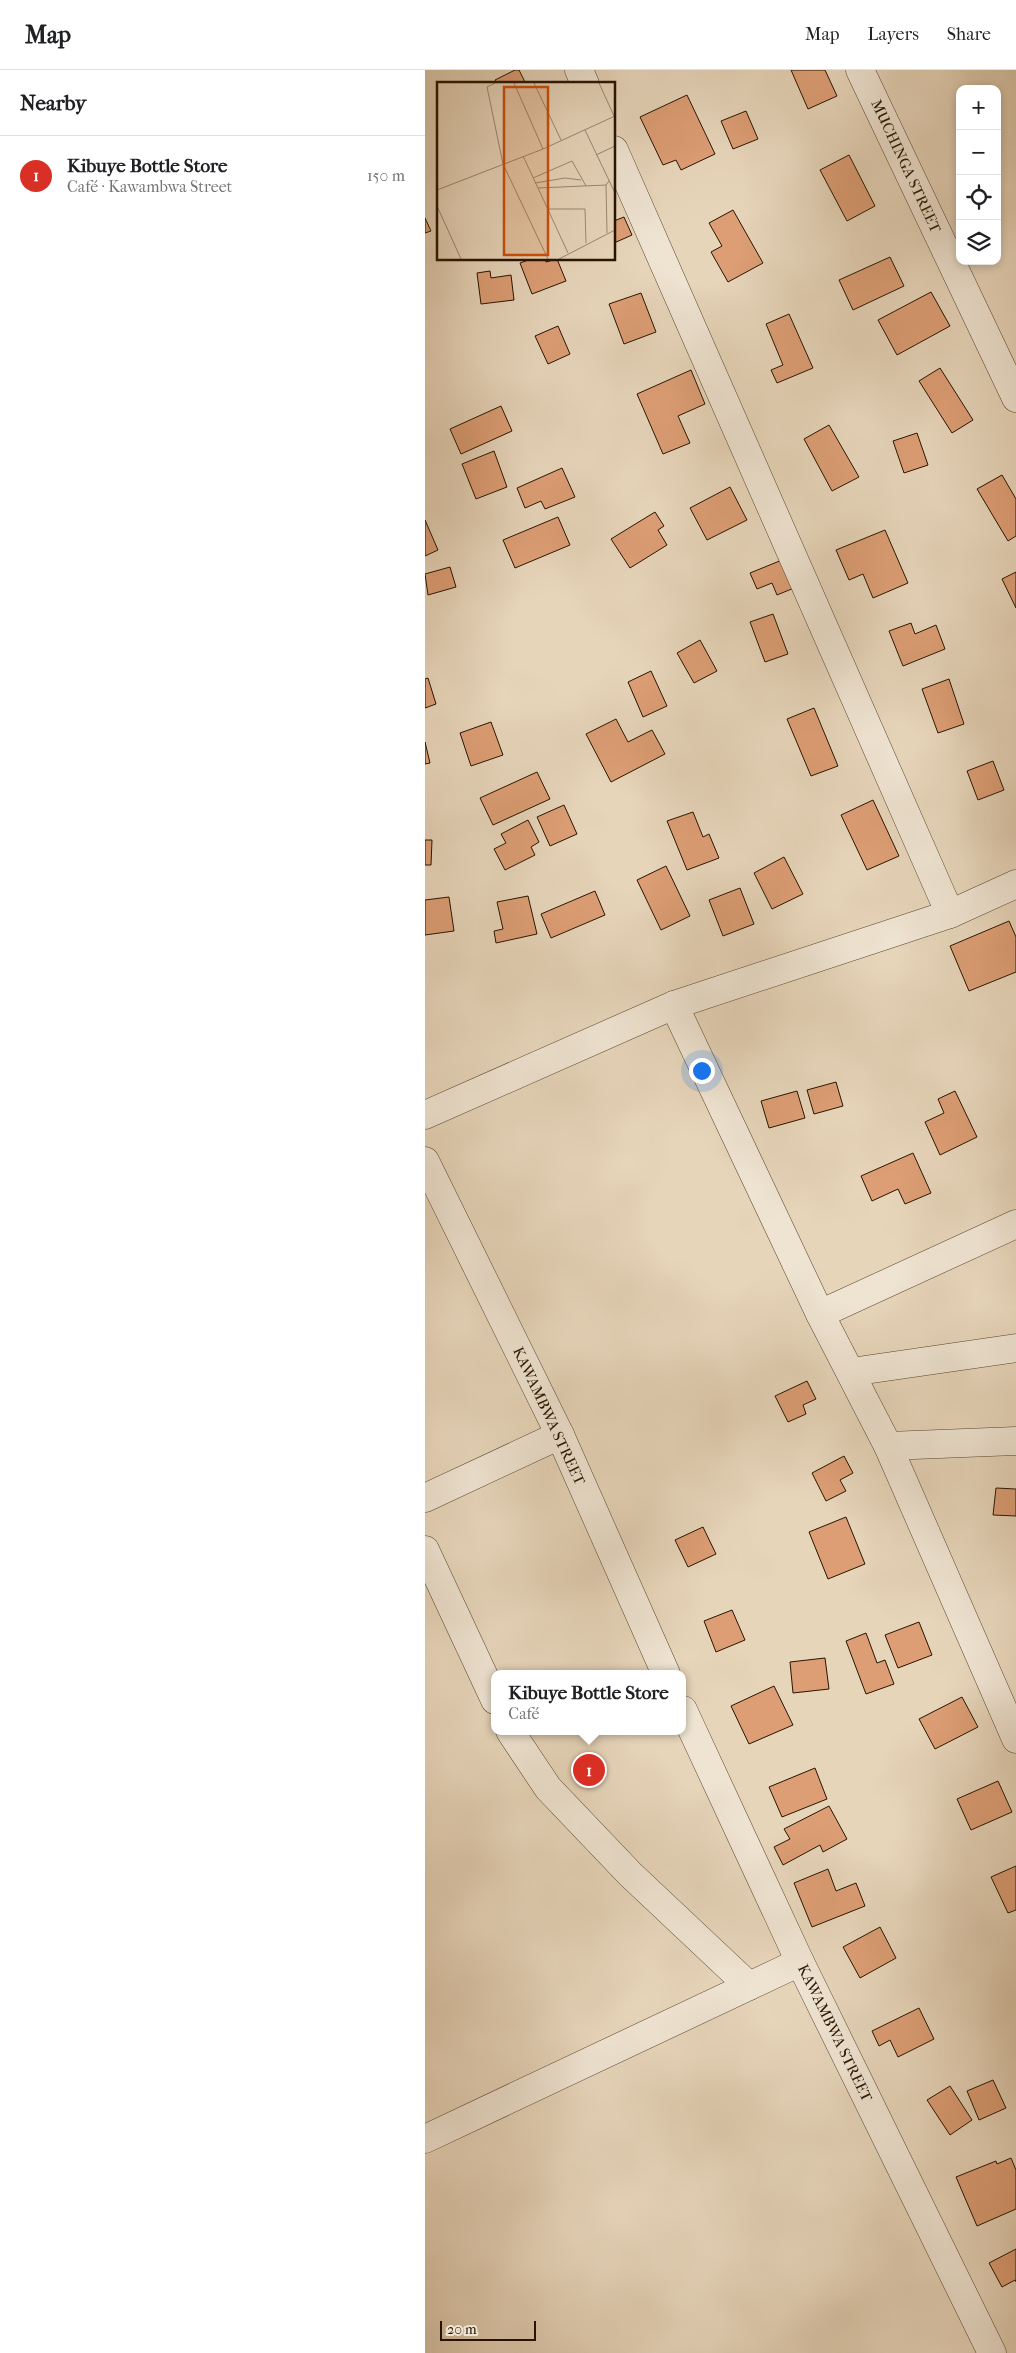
<!DOCTYPE html>
<html lang="en">
<head>
<meta charset="utf-8">
<style>
	:root { --surface:#fff; --page:#f2f2f2; --text:#202124; --muted:#757577; --line:#e0e0e0; --accent:#d93025 }
	body { margin:0; font-family:"IM FELL French Canon",serif; background:var(--page); color:var(--text) }
	.controls { position:absolute; right:15px; top:15px; display:grid; overflow:hidden; border-radius:10px; box-shadow:0 2px 8px #0003 }
	.controls button { width:45px; height:45px; display:grid; place-items:center; padding:0; border:0; border-bottom:1px solid var(--line); background:var(--surface); color:var(--text); font:25px sans-serif }
	.scale { position:absolute; left:15px; bottom:12px; width:96px; box-sizing:border-box; padding-left:5px; border:2px solid #271400; border-top:0; font-size:14px; line-height:18px; white-space:nowrap; color:#271400; -webkit-text-stroke:4px #efe4d2; paint-order:stroke }
	.you { position:absolute; left:276px; top:1000px; width:18px; height:18px; margin:-12px; border:4px solid #fff; border-radius:50%; background:#1a73e8; box-shadow:0 0 0 8px #1a73e833 }
	.badge { display:grid; place-items:center; width:32px; height:32px; border-radius:50%; background:var(--accent); color:#fff; font-size:16px; font-weight:700 }
	.pin { position:absolute; translate:-50% -50%; border:2px solid #fff; box-shadow:0 1px 5px #0006 }
	.popup { position:absolute; left:66px; top:1600px; width:195px; height:65px; box-sizing:border-box; display:grid; place-content:center; border-radius:10px; background:var(--surface); filter:drop-shadow(0 1px 4px #0005); font-size:16px; white-space:nowrap; color:var(--muted) }
	.popup b { font-size:19px; color:var(--text) }
	.popup::after { content:''; position:absolute; left:50%; top:100%; margin-left:-10px; border:10px solid transparent; border-top-color:var(--surface) }
	.list { margin:0; padding:0; list-style:none }
	h2 { display:flex; justify-content:space-between; align-items:center; height:65px; margin:0; padding:0 20px; font-size:21px }
	h2 small { font-size:16px; font-weight:400; color:var(--muted) }
	.list li { display:grid; grid-template-columns:32px 1fr auto; gap:15px; align-items:center; box-sizing:border-box; height:80px; padding:0 20px; border-top:1px solid var(--line) }
	.list b { display:block; font-size:19px; white-space:nowrap }
	.list p { margin:0; font-size:16px; white-space:nowrap; color:var(--muted) }
	.list em { font-size:16px; font-style:normal; color:var(--muted) }
	.icon { flex:none; width:28px; height:28px; fill:none; stroke:currentColor; stroke-width:2; stroke-linecap:round; stroke-linejoin:round }
	.map { position:relative; flex:none; width:591px; height:2283px; overflow:hidden }
	header { display:flex; align-items:center; gap:30px; box-sizing:border-box; height:70px; padding:0 25px; background:var(--surface); border-bottom:1px solid var(--line) }
	header strong { font-size:24px }
	nav { display:flex; gap:28px; margin-inline-start:auto; font-size:18px }
	main { display:flex }
	aside { flex:1; background:var(--surface) }
	.map>svg:first-child { display:block }
</style>
</head>
<body>
<header>
<strong>Map</strong>
<nav><a>Map</a><a>Layers</a><a>Share</a></nav>
</header>
<main>
<aside>
<h2>Nearby<small></small></h2>
<ul class="list">
<li><span class="badge">1</span><div><b>Kibuye Bottle Store</b><p>Café · Kawambwa Street</p></div><em>150 m</em></li>
</ul>
</aside>
<div class="map">
<svg width="591" height="2283" viewBox="0 0 591 2283">
	<rect width="100%" height="100%" fill="#e7d5ba"/>
	<filter id="stains"><feTurbulence type="fractalNoise" baseFrequency=".004" numOctaves="4"/><feColorMatrix values="0 0 0 0 .2 0 0 0 0 .09 0 0 0 0 .02 0 0 0 .5 -.17"/></filter>
	<radialGradient id="worn" r=".72"><stop offset=".6" stop-color="#630" stop-opacity="0"/><stop offset="1" stop-color="#630" stop-opacity=".3"/></radialGradient>
	<!-- building -->
	<g fill="#dd9e75" stroke="#271400">
		<polygon points="90,0 94,0 101,14 72,14 70,10"/>
		<polygon points="366,0 400,0 412,26 383,39"/>
		<polygon points="262,25 290,84 256,100 251,90 238,95 215,47"/>
		<polygon points="321,41 333,69 308,79 296,51"/>
		<polygon points="424,85 450,136 422,151 395,100"/>
		<polygon points="308,140 338,193 303,212 286,182 297,176 284,153"/>
		<polygon points="199,147 207,165 189,173 189,151"/>
		<polygon points="0,148 6,161 0,163"/>
		<polygon points="465,187 479,216 428,240 414,210"/>
		<polygon points="106,189 120,189 121,192 132,189 141,211 107,224 95,193"/>
		<polygon points="65,201 66,208 86,205 89,230 56,234 52,203"/>
		<polygon points="506,222 525,256 472,285 453,250"/>
		<polygon points="216,223 231,262 199,274 184,234"/>
		<polygon points="364,244 388,298 352,313 346,300 358,295 341,254"/>
		<polygon points="133,256 145,284 123,294 110,266"/>
		<polygon points="515,298 548,350 527,363 494,311"/>
		<polygon points="266,300 280,334 253,346 265,373 238,384 212,324"/>
		<polygon points="76,336 87,361 36,384 25,359"/>
		<polygon points="404,355 434,407 407,421 379,369"/>
		<polygon points="492,363 503,395 479,403 468,371"/>
		<polygon points="69,381 82,417 51,429 37,394"/>
		<polygon points="137,398 150,427 120,439 116,431 100,438 92,418"/>
		<polygon points="577,405 591,429 591,466 583,471 552,419"/>
		<polygon points="305,417 322,450 282,470 265,438"/>
		<polygon points="230,442 239,456 233,460 242,475 205,498 186,469"/>
		<polygon points="133,447 145,475 90,498 78,470"/>
		<polygon points="0,450 13,480 0,486"/>
		<polygon points="460,460 483,513 448,528 438,504 424,510 411,480"/>
		<polygon points="357,490 369,518 352,525 347,513 332,519 325,503"/>
		<polygon points="25,497 31,517 3,525 0,504"/>
		<polygon points="591,502 591,538 577,509"/>
		<polygon points="348,544 363,584 340,592 325,552"/>
		<polygon points="486,553 490,564 511,555 520,579 478,596 464,561"/>
		<polygon points="275,570 292,601 269,613 252,583"/>
		<polygon points="226,601 242,636 218,647 203,612"/>
		<polygon points="3,608 11,634 0,638 0,609"/>
		<polygon points="524,609 539,654 513,663 497,619"/>
		<polygon points="389,638 413,696 386,706 362,649"/>
		<polygon points="191,649 203,672 227,660 240,684 186,712 161,664"/>
		<polygon points="66,652 78,685 46,696 35,663"/>
		<polygon points="0,672 5,693 0,694"/>
		<polygon points="568,691 579,720 553,730 542,701"/>
		<polygon points="112,702 125,729 68,755 55,728"/>
		<polygon points="448,730 474,786 442,800 416,745"/>
		<polygon points="139,735 152,764 125,776 112,747"/>
		<polygon points="268,742 278,767 284,764 294,788 262,800 242,751"/>
		<polygon points="103,750 114,772 106,777 110,785 80,800 69,779 81,773 76,764"/>
		<polygon points="0,770 7,770 6,795 0,795"/>
		<polygon points="359,787 378,824 347,839 329,803"/>
		<polygon points="241,796 265,846 236,860 212,810"/>
		<polygon points="315,818 329,854 298,866 284,830"/>
		<polygon points="170,821 180,845 126,868 116,844"/>
		<polygon points="103,826 112,864 71,873 69,861 78,859 72,832"/>
		<polygon points="24,827 29,861 0,865 0,830"/>
		<polygon points="584,851 591,867 591,902 544,921 525,876"/>
		<polygon points="411,1012 418,1036 389,1044 382,1020"/>
		<polygon points="372,1021 380,1048 344,1058 336,1031"/>
		<polygon points="530,1021 552,1067 515,1085 500,1052 519,1043 513,1029"/>
		<polygon points="488,1083 506,1123 480,1134 473,1119 447,1131 436,1106"/>
		<polygon points="382,1311 391,1329 378,1335 381,1344 363,1352 350,1326"/>
		<polygon points="419,1386 428,1403 415,1410 421,1421 401,1431 387,1403"/>
		<polygon points="571,1418 591,1419 591,1446 568,1445"/>
		<polygon points="421,1447 440,1494 403,1509 384,1462"/>
		<polygon points="278,1457 291,1484 263,1497 250,1470"/>
		<polygon points="307,1540 320,1570 291,1582 279,1551"/>
		<polygon points="494,1552 507,1585 473,1598 460,1565"/>
		<polygon points="441,1563 452,1593 460,1590 469,1614 441,1624 421,1571"/>
		<polygon points="400,1588 404,1619 368,1623 365,1592"/>
		<polygon points="349,1616 368,1655 324,1674 306,1636"/>
		<polygon points="537,1627 553,1657 510,1679 494,1649"/>
		<polygon points="390,1698 402,1729 357,1747 344,1717"/>
		<polygon points="573,1711 587,1742 546,1760 532,1729"/>
		<polygon points="404,1736 422,1769 398,1782 395,1775 358,1795 349,1777 365,1769 359,1759"/>
		<polygon points="591,1796 591,1840 583,1843 566,1807"/>
		<polygon points="403,1799 411,1821 431,1813 440,1836 387,1857 369,1813"/>
		<polygon points="455,1857 471,1888 435,1908 418,1877"/>
		<polygon points="494,1938 509,1969 473,1987 465,1970 454,1976 447,1961"/>
		<polygon points="568,2010 581,2038 554,2050 542,2021"/>
		<polygon points="525,2016 547,2050 525,2065 502,2030"/>
		<polygon points="586,2088 591,2100 591,2139 552,2156 531,2107 571,2091 572,2094"/>
		<polygon points="591,2179 591,2212 590,2210 577,2217 564,2193"/>
	</g>
	<g fill="none" stroke-linecap="round" stroke-linejoin="round">
		<!-- minor casing -->
		<g stroke="#57442e" stroke-width="29">
			<g id="minor">
				<polyline points="154,0 160,14"/>
				<polyline points="435,0 591,328"/>
				<polyline points="189,80 525,844"/>
				<polyline points="249,935 395,1244 463,1376 591,1371"/>
				<polyline points="0,1045 249,935 525,844 591,814"/>
				<polyline points="0,1091 135,1365 241,1604"/>
				<polyline points="395,1244 591,1154"/>
				<polyline points="426,1302 591,1278"/>
				<polyline points="463,1376 591,1669"/>
				<polyline points="0,1428 135,1365"/>
				<polyline points="0,1480 70,1630"/>
				<polyline points="258,1640 375,1892 567,2283"/>
				<polyline points="85,1661 123,1718 205,1804 324,1916"/>
				<polyline points="0,2069 375,1892"/>
			</g>
		</g>
		<!-- minor -->
		<use href="#minor" stroke="#efe4d2" stroke-width="28"/>
	</g>
	<g text-anchor="middle" stroke-width="5" stroke-linejoin="round" paint-order="stroke">
		<!-- street labels -->
		<g font-size="15" fill="#271400" stroke="#efe4d2">
			<text transform="translate(481 96) rotate(65)" y="5">MUCHINGA STREET</text>
			<text transform="translate(124 1346) rotate(65)" y="5">KAWAMBWA STREET</text>
			<text transform="translate(410 1963) rotate(64)" y="5">KAWAMBWA STREET</text>
		</g>
	</g>
	<!-- overview -->
	<g transform="translate(12 12)">
		<rect width="178" height="178" fill="#e7d5ba"/>
		<path fill="none" stroke="#9a8870" stroke-width="1" d="M58,1L50,5L66,82L111,177M77,1L106,67M97,1L124,58M162,1L177,34M148,48L178,111M159,73L178,64M86,74L101,106L169,103M96,96L135,79L149,104M98,101L128,96L144,98M101,106L131,171M0,108L106,67L178,34M0,124L24,177M110,127H148L149,161M170,151L169,103L172,99M122,177L178,148"/>
		<path fill="#cb4f0a" fill-opacity="0.15" stroke="#cb4f0a" stroke-width="2.5" d="M67,5H111V173H67Z"/>
		<rect width="178" height="178" fill="none" stroke="#271400" stroke-width="2.5"/>
	</g>
	<rect width="100%" height="100%" filter="url(#stains)"/>
	<rect width="100%" height="100%" fill="url(#worn)"/>
</svg>
<div class="controls">
<button>+</button>
<button>−</button>
<button><svg class="icon" aria-label="locate" viewBox="0 0 24 24"><circle cx="12" cy="12" r="6"/><path d="M12 2v4M12 18v4M2 12h4M18 12h4"/></svg></button>
<button><svg class="icon" aria-label="layers" viewBox="0 0 24 24"><path d="M12 4l9 5-9 5-9-5zM3 14l9 5 9-5"/></svg></button>
</div>
<div class="scale">20 m</div>
<div class="you"></div>
<div class="pin badge" style="left:164px;top:1700px">1</div>
<div class="popup"><b>Kibuye Bottle Store</b>Café</div>
</div>
</main>
</body>
</html>
